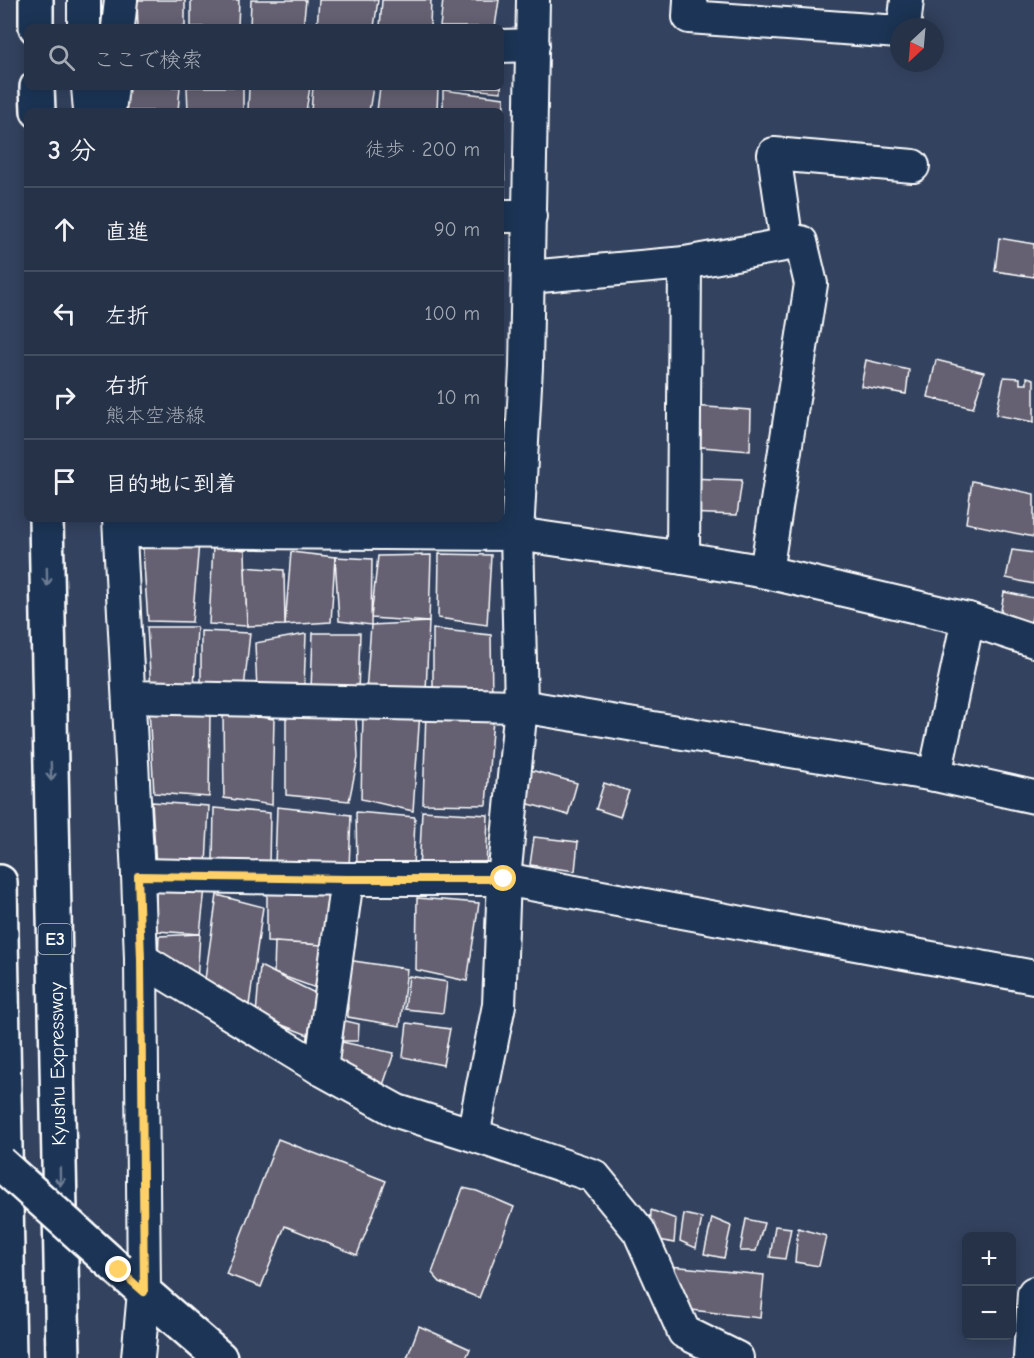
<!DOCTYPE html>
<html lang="ja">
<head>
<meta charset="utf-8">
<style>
	:root { --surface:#263247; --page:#2e3a4e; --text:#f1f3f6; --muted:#a4aab4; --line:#424d60 }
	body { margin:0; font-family:"Comic Neue","Klee One",sans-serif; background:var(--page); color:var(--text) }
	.controls { position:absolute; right:18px; bottom:18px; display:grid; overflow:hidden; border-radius:9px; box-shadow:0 3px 15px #0003 }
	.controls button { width:54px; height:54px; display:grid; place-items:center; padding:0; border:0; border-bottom:2px solid var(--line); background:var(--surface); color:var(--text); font:30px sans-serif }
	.compass { position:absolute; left:890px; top:18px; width:54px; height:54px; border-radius:50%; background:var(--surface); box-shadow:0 3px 15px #0003; rotate:206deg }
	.stop { position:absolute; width:18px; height:18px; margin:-14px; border:4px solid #ffd166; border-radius:50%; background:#fff }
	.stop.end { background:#ffd166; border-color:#fff; box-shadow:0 2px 6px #0008 }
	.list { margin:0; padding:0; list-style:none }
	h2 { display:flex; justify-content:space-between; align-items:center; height:78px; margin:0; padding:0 24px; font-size:26px }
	h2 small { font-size:20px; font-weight:400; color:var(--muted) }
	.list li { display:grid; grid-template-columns:39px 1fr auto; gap:18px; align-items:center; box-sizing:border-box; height:84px; padding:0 24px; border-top:2px solid var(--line) }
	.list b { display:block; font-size:22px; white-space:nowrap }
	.list p { margin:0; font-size:20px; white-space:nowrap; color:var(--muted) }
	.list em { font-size:20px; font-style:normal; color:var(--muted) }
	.icon { flex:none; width:33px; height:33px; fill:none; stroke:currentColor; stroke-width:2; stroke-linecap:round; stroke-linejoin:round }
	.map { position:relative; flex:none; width:1034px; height:1358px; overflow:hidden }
	.search { position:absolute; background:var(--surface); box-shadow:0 3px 15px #0003; left:24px; top:24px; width:480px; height:66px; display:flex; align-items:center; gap:15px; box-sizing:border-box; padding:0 21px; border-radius:9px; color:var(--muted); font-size:22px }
	.panel { position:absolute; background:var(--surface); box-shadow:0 3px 15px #0003; left:24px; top:108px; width:480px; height:414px; border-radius:9px }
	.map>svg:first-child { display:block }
</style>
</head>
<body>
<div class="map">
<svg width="1034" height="1358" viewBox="0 0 1034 1358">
	<rect width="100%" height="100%" fill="#33425f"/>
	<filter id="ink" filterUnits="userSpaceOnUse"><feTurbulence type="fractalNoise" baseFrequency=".0167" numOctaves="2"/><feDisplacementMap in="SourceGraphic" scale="12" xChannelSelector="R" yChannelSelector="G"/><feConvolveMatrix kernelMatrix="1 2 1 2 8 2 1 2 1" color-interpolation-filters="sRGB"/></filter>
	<g filter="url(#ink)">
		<!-- building -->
		<g fill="#656172" stroke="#fff" stroke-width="1.5">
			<polygon points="137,0 185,0 185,27 138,27"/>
			<polygon points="191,0 239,0 238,27 191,27"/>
			<polygon points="251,0 306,0 303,27 250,27"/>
			<polygon points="319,0 378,0 374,27 317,27"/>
			<polygon points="382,0 431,0 430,27 380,27"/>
			<polygon points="443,0 499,0 495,27 440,27"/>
			<polygon points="501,52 502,52 501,92 448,87 501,87"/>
			<polygon points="119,87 180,87 178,111 118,111"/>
			<polygon points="187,87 243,87 243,111 188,111"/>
			<polygon points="249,87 310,87 306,111 248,111"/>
			<polygon points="313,87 373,87 369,111 311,111"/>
			<polygon points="380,87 438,87 437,111 377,111"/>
			<polygon points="443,90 504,98 503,143 501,142 501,111 443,111"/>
			<polygon points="501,150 504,150 505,209 501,209"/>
			<polygon points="999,238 1034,244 1034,277 995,271"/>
			<polygon points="866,360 909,370 906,394 861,386"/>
			<polygon points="936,360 984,372 973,408 928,397"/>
			<polygon points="1004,377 1020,378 1020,384 1027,384 1027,377 1034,379 1034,422 996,415"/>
			<polygon points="691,406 751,410 750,451 690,446"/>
			<polygon points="687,478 742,480 737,515 686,513"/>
			<polygon points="972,481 1034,494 1034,537 966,523"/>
			<polygon points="142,537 199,543 192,622 148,621"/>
			<polygon points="213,546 245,550 247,626 209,624"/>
			<polygon points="1012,550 1034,553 1034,584 1006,578"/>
			<polygon points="291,552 335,557 331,622 285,625"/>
			<polygon points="439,554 491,555 487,625 438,618"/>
			<polygon points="431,555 429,622 371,618 378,556"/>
			<polygon points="335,557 372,559 371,625 339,621"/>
			<polygon points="245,567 284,570 285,625 247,626"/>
			<polygon points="1004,592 1034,598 1034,610 1029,628 999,623"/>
			<polygon points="429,622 426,692 366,692 371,625"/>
			<polygon points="147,627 197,627 194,690 151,689"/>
			<polygon points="433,629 491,635 492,697 433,695"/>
			<polygon points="201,631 250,633 244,689 201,686"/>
			<polygon points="313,633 360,633 358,693 311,690"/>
			<polygon points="306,634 304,687 257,691 255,643"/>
			<polygon points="149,709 210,711 209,797 154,793"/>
			<polygon points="426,711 493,719 486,805 423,804"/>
			<polygon points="223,712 274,719 272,805 224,798"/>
			<polygon points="420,712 413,811 361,799 363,714"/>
			<polygon points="286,717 356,718 358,758 349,801 286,795"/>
			<polygon points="531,770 577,783 568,815 522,802"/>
			<polygon points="604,783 629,791 620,817 596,809"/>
			<polygon points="152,802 209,806 206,865 156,866"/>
			<polygon points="277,807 351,815 349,869 275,865"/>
			<polygon points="214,808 270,813 269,866 213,861"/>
			<polygon points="422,811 488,815 486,872 419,871"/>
			<polygon points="356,812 415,817 413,869 357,869"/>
			<polygon points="534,837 578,842 575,871 530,865"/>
			<polygon points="156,885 205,888 200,934 156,931"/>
			<polygon points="267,886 329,892 322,945 267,942"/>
			<polygon points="217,895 263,907 249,1005 205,979"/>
			<polygon points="417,898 479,903 467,981 416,970"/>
			<polygon points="200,934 197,982 158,959 159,936"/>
			<polygon points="275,942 322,945 316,988 274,973"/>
			<polygon points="347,960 407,969 400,1026 348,1017"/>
			<polygon points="260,966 317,994 308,1035 256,1015"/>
			<polygon points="409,976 447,982 443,1013 405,1009"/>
			<polygon points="333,1018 359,1024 358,1041 333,1041"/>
			<polygon points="407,1023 450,1029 443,1065 403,1057"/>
			<polygon points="342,1042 394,1053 380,1094 334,1069"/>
			<polygon points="278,1139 386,1181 357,1255 285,1226 261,1287 226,1274"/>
			<polygon points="463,1188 477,1191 514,1207 479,1298 440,1282 432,1273"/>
			<polygon points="651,1210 676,1219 674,1243 650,1238"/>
			<polygon points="684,1214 702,1218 696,1248 680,1241"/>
			<polygon points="712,1218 731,1226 724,1258 704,1254"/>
			<polygon points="746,1219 764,1223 756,1251 740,1251"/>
			<polygon points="775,1226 791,1228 785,1259 770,1257"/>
			<polygon points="798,1228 826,1236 819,1266 795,1262"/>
			<polygon points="670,1266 764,1275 760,1318 683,1309"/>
			<polygon points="419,1326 470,1349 466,1358 407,1358"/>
		</g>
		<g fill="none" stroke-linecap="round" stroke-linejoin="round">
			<!-- street casing -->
			<g stroke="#fff" stroke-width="36">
				<g id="street">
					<polyline points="84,0 84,27"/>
					<polyline points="533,0 526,367 517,534 521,706 504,879 499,1005 473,1135 594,1176 639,1231 684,1332 737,1358"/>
					<polyline points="690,0 689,17 899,32"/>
					<polyline points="118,27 121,0"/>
					<polyline points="904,27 907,0"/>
					<polyline points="501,46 533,45"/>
					<polyline points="88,87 90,111"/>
					<polyline points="109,111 112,87"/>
					<polyline points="501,216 530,216"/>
					<polyline points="787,244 774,154 913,166"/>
					<polyline points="529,277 685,263 801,242 811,284 766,572"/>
					<polyline points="119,519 138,875 141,959 144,1292 138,1358"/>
					<polyline points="120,531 517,534 683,558 766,572 968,619 1034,641"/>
					<polyline points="683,558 685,263"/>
					<polyline points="129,697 521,706 935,775 1034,797"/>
					<polyline points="935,775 968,619"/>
					<polyline points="138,875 347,879 504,879 1034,977"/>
					<polyline points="141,959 321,1069 397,1111 473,1135"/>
					<polyline points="321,1069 347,879"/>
					<polyline points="1030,1358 1034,1293"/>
				</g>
			</g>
			<!-- secondary casing -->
			<g stroke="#fff" stroke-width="38">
				<polyline id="secondary" points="119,1270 220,1358"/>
			</g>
			<!-- highway casing -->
			<g stroke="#fff" stroke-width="38">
				<g id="highway">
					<polyline points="36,0 36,27"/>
					<polyline points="37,87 38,111"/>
					<polyline points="46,519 63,1358"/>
					<polyline points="0,882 9,1358"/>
				</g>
			</g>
			<!-- street -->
			<use href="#street" stroke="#1d3557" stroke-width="32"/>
			<!-- secondary -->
			<use href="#secondary" stroke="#1d3557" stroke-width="33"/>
			<!-- highway -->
			<use href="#highway" stroke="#1d3557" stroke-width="33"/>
			<!-- secondary-bridge casing -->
			<g stroke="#fff" stroke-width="38" stroke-linecap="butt">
				<polyline id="secondary-bridge" points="0,1163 119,1270"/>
			</g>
			<!-- secondary-bridge -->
			<use href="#secondary-bridge" stroke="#1d3557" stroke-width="33"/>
		</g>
		<!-- one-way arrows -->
		<defs><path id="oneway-shaft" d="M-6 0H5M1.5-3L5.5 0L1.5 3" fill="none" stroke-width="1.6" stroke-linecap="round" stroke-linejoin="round" transform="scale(1.5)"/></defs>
		<g stroke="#6c7c92">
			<use href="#oneway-shaft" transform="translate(47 577) rotate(89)"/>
			<use href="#oneway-shaft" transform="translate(51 772) rotate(89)"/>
			<use href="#oneway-shaft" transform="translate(60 1177) rotate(89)"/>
		</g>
	</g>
	<g fill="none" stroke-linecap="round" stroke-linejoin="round" filter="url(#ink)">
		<!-- route -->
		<polyline stroke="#ffd166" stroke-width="8" points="119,1270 144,1292 141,959 138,876 347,879 504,879"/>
	</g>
	<g text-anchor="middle" stroke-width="6" stroke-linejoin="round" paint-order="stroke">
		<!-- shield labels -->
		<rect fill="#1d3557" stroke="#bbc2cd" stroke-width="1.5" x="38.5" y="924" width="33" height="30" rx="4.5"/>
		<g font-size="18" font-weight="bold" fill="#fff">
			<text x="55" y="945">E3</text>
		</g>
		<!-- street labels -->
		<g font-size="20" fill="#fff" stroke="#1d3557">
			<text transform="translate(57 1064) rotate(-91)" y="7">Kyushu Expressway</text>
		</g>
	</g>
</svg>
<div class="controls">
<button>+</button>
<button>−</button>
</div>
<svg class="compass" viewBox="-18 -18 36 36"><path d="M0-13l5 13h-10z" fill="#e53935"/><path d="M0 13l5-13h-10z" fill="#a4aab4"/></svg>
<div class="stop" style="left:504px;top:879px"></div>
<div class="stop end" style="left:119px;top:1270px"></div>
<div class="search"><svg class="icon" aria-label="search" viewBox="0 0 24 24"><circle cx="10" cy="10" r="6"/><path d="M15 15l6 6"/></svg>ここで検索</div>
<section class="panel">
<h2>3 分<small>徒歩 · 200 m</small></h2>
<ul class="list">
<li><svg class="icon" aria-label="ahead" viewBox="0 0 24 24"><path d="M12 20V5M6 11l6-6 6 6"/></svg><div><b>直進</b></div><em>90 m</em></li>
<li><svg class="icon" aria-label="left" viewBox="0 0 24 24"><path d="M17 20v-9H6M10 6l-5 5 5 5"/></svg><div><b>左折</b></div><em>100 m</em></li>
<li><svg class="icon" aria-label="right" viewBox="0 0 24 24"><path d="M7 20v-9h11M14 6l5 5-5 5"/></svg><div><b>右折</b><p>熊本空港線</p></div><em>10 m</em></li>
<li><svg class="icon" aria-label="arrive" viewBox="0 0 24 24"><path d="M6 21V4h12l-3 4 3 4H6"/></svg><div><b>目的地に到着</b></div></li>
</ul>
</section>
</div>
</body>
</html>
